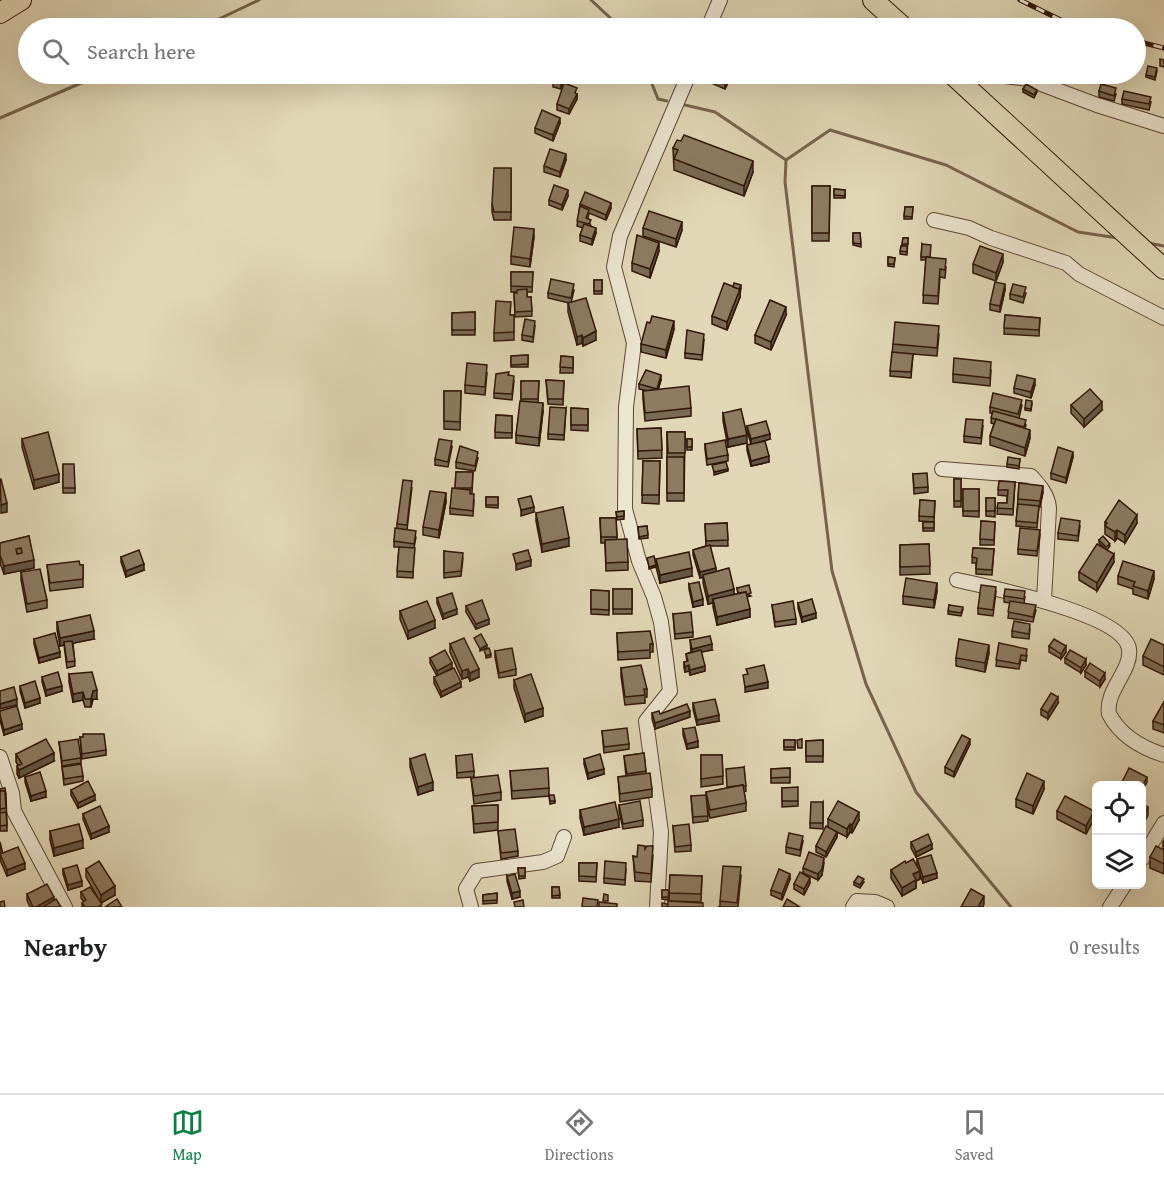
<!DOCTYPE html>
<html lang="en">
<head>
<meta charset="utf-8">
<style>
	:root { --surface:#fff; --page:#f2f2f2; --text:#202124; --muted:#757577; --line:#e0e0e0; --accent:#0b8043 }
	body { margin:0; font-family:"Gentium Book Plus",serif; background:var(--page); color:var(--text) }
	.controls { position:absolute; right:18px; bottom:18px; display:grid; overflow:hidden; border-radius:9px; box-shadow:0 6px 24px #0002 }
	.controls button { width:54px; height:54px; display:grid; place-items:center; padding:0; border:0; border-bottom:2px solid var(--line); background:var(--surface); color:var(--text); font:30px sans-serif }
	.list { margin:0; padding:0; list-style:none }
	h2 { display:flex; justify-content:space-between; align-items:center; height:78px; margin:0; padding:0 24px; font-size:26px }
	h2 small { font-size:20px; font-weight:400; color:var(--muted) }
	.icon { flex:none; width:33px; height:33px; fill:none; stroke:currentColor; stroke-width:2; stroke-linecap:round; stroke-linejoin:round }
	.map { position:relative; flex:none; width:1164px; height:907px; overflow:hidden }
	.search { position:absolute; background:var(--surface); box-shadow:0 6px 24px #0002; left:18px; right:18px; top:18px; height:66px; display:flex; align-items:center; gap:15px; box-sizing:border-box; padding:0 21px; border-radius:33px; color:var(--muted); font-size:22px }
	.sheet { height:186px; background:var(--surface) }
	nav { display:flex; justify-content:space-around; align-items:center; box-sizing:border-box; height:84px; border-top:2px solid var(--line); background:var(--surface); font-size:16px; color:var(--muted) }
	nav a { display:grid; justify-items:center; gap:3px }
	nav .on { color:var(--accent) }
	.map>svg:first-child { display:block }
</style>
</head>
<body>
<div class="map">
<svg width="1164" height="907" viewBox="0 0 1164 907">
	<rect width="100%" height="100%" fill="#e1d7b6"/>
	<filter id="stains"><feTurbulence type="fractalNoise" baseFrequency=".00333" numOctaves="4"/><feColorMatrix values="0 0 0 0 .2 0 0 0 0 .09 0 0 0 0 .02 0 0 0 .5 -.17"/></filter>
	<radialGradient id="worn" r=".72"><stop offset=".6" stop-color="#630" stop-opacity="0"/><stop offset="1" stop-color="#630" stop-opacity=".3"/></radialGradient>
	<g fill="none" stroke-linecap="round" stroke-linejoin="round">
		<!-- stream -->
		<g stroke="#77634d" stroke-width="3">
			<polyline points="591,0 621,28"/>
			<polyline points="200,28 259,0"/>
			<polyline points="648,74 658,99 667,101"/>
			<polyline points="685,105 715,112 786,160 830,130 946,165 1078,232 1118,238"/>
			<polyline points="0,118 102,74"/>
			<polyline points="786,160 785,182 832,571 866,684 916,792 1011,907"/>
			<polyline points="1148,243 1164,246"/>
		</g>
		<!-- minor casing -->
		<g stroke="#5d4734" stroke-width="16">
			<g id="minor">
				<polyline points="708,28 720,0"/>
				<polyline points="988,74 1028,79 1097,105 1164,126"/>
				<polyline points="934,220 969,228 991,238 1066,263 1079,274 1164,318"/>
				<path d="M942,469L1031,476C1040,486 1048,495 1049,508L1044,600"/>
				<path d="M957,580C988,587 1124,614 1129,649C1132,671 1105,690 1109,714C1120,735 1142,748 1164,755"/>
				<polyline points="0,757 12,793 14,811 65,907"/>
				<polyline points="1142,859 1164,823"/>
				<polyline points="471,907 466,889 477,871 543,862 557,856 564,837"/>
				<polyline points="657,907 661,832 646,721 670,691 661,622 654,597 639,561 625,509 626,407 634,343 614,267 620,236 689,74"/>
				<polyline points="853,907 857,901 875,902 887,907"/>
				<polyline points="1110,907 1125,884"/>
			</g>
		</g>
		<!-- highway casing -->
		<g stroke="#311708" stroke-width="22">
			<g id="highway">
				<polyline points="873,0 904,28"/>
				<polyline points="0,13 21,0"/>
				<polyline points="952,74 1164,269"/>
			</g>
		</g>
		<!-- minor -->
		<use href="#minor" stroke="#ece5d0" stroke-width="14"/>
		<!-- highway -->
		<use href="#highway" stroke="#e1d7b6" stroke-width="20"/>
		<!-- rail casing -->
		<g stroke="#311708" stroke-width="5">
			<g id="rail">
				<polyline points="1020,0 1069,24 1086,28"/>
				<polyline points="1136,41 1164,48"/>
			</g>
		</g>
		<!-- rail -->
		<use href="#rail" stroke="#ece5d0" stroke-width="3" stroke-dasharray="9" stroke-linecap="butt"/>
	</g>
	<!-- wall -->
	<g fill="#796a54" stroke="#311708" stroke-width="1.5">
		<polygon points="1157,71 1155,80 1146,77 1146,75"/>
		<polygon points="565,74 561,89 553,87 553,81"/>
		<polygon points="702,74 732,74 725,89 702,79"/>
		<polygon points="1107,74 1120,74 1117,79"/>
		<polygon points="1023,89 1037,92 1034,98 1023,92"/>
		<polygon points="1099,91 1116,94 1114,101 1099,97"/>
		<polygon points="577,94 577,99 569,114 557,110 557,104"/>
		<polygon points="1122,99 1151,102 1149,110 1122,104"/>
		<polygon points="560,123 553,141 535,133 535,128"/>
		<polygon points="673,148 753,172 744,196 674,170"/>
		<polygon points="566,160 560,177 544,172 544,166"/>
		<polygon points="511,168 511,220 494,220 492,212 492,204"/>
		<polygon points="812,186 830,186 829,241 812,241"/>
		<polygon points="834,189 845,190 845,198 834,198"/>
		<polygon points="568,196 562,210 549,205 549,200"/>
		<polygon points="580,204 611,208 606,220 589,213 588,219 591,226 596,233 592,245 580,241 580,235 583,228 577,226"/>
		<polygon points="905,207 913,207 912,219 904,219"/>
		<polygon points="643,228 682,230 676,247 643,236"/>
		<polygon points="853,233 860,233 861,247 853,245"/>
		<polygon points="534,237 530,267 511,264 511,256"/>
		<polygon points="903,238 908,238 907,255 900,254 901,246 902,246"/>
		<polygon points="922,244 930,257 946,267 945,278 940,277 938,304 923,303 926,260 921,260"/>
		<polygon points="659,251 650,278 632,271 632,263"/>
		<polygon points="888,257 895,258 894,267 888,266"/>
		<polygon points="1003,262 996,281 973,273 973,264"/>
		<polygon points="511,272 533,272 532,292 527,292 527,297 531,297 532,316 515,317 514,293 517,293 517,292 511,292"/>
		<rect x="594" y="280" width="8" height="14"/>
		<polygon points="733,287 741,288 740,291 740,297 727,330 712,324 712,316"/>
		<polygon points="574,290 571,303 596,340 583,346 582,343 577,345 568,312 568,303 569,303 548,298 548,293"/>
		<polygon points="1005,290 1000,312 990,310 990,304"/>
		<polygon points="1026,293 1023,303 1010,299 1010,294"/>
		<polygon points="475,312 475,335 452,335 452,313"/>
		<polygon points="511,315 514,315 514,340 494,341 494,333"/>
		<polygon points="786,315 771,350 755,343 755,335"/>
		<polygon points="1005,315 1040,318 1039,336 1004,334"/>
		<polygon points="535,326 533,342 522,340 522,335"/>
		<polygon points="674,329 666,358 641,352 641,344"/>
		<polygon points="939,334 937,356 913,354 911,378 890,376 893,344"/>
		<polygon points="704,340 702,360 685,358 685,353"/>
		<polygon points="528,355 528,367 511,367 511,356"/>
		<polygon points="561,356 573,357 573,373 560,373"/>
		<polygon points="991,370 990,386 953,382 953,374"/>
		<polygon points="487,373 485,395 465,393 465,385"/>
		<polygon points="509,375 514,381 512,400 494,398 494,393"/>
		<polygon points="546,380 564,381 563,405 548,404"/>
		<polygon points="661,380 658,389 691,408 691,416 645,421 643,399 643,391 644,390 639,389 639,384"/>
		<polygon points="521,381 539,381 538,403 543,411 539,446 516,443 516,435 521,401"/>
		<polygon points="1035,385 1031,398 1014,393 1014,388"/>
		<polygon points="444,391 461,391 460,430 444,429"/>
		<polygon points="1032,404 1031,411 1025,410 1025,408"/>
		<polygon points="1022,405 1019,418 1026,425 1025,429 1030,438 1025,456 990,445 990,436 994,424 991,423 992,413 990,413 990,407"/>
		<polygon points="1071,405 1102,410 1084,427 1071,413"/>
		<polygon points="566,408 564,440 548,439 548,434"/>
		<polygon points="571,408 588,409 588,431 571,430"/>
		<polygon points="723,413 747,443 728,447 723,421"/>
		<polygon points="496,415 512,416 512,438 495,438"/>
		<polygon points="747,426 770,439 763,441 769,462 751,466 747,450 747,445 751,444 747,431"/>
		<polygon points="983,426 981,444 964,442 964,436"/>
		<polygon points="661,428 662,458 638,459 637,429"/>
		<polygon points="667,432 685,432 684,501 667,501"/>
		<polygon points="22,439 59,482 34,489 22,447"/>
		<rect x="687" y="439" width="5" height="11"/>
		<polygon points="705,444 728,455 728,461 707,465 705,449"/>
		<polygon points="452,447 448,467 435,465 435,459"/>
		<polygon points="1073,457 1066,483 1051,479 1051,473"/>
		<polygon points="478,458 475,471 456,468 456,462"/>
		<polygon points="1020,459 1019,469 1007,467 1007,464"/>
		<polygon points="643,461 660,461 659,504 642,503"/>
		<polygon points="63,464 75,488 75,493 63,493"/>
		<polygon points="456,472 473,472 472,494 470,494 474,500 473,516 450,514 450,508 455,489"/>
		<polygon points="913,474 928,487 928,492 914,494"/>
		<rect x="954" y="479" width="7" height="28"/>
		<polygon points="999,481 1015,482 1013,515 997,514 998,503 1007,503 1007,496 998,495"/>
		<polygon points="1019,483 1043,492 1040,507 1039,506 1037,528 1016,526"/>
		<polygon points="412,487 407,530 416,537 414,548 413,578 397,577 399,547 394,547 394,541 397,529 397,524"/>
		<polygon points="963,489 979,489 979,517 963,516"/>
		<polygon points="486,497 498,497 498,508 486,507"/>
		<polygon points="986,498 995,498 995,517 986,516"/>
		<polygon points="920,500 935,501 934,522 919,521"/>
		<polygon points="446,502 439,538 423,535 423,527"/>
		<polygon points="624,511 624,519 617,520 616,512"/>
		<polygon points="536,513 569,546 542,552 536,521"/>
		<polygon points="600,518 616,518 617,539 628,562 628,570 606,571 605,543 601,543"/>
		<polygon points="981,521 995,522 994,545 980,545"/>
		<rect x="923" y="522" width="11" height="9"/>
		<polygon points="1105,522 1137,523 1125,543 1117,538 1115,541 1105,534"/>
		<polygon points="727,523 728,546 710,546 716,572 734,594 738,594 737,588 751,596 747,597 750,617 717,625 713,607 713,603 708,604 703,583 703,577 700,578 693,555 693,550 706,546 705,524"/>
		<polygon points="647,526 648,538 639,539 638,527"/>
		<polygon points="1080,526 1078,541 1058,539 1058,533"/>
		<polygon points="1040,535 1037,556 1018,554 1018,549"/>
		<polygon points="29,536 34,568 4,574 0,563 0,543"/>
		<polygon points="1099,540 1110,546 1107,550 1114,562 1097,591 1079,580 1079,572 1104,548 1099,543"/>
		<polygon points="929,544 930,574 900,575 900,545"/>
		<polygon points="973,548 994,549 992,575 976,574 976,563 972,563"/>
		<polygon points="444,551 463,558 461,576 444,578"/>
		<polygon points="121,557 144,570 126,577 121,562"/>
		<polygon points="656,559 692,576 660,583 656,567"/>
		<polygon points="47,565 83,565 83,587 50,591"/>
		<polygon points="21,572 47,600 47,608 27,612 21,580"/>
		<polygon points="1118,576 1154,579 1148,599 1133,594 1133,589 1118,584"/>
		<polygon points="689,584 703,605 693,607 689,589"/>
		<rect x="613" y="589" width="19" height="25"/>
		<polygon points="591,590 609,591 609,615 591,614"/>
		<polygon points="937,591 934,608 903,604 903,596"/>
		<polygon points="996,592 993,616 978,614 978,608"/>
		<polygon points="1004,596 1025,597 1024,603 1036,610 1033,622 1008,618 1010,603 1004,602"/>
		<polygon points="437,598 457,614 443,619 437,603"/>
		<polygon points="798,603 816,618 802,622 798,608"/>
		<polygon points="772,605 796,619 796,624 775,627"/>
		<polygon points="949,605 963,609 961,616 948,614"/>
		<polygon points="466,606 489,624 476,629 466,612"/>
		<polygon points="400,611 435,628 408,639 400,619"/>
		<polygon points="673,614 693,632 693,637 675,639"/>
		<polygon points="57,622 94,639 73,643 75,666 67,668 64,645 60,646 57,630"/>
		<polygon points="1030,629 1029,639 1012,637 1012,631"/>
		<polygon points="617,633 653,644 653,652 650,652 650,658 618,660"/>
		<polygon points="34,639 60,657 39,663 34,644"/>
		<polygon points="690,640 712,650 701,652 705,671 690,675 689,671 685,672 684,668 684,662 687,662 686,654 691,652"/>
		<polygon points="999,643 1027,655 1026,661 1021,660 1019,669 996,666"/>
		<polygon points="450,644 479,677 470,681 468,677 462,679 450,652"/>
		<polygon points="1164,645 1164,675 1143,665 1143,656"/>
		<polygon points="1049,646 1066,652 1061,659 1049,652"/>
		<polygon points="495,651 516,669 516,675 499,678 495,657"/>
		<polygon points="989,653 985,672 956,666 956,658"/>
		<polygon points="430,658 452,668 437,676 430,663"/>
		<polygon points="1065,658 1086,665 1081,673 1065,663"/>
		<polygon points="621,668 647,689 647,697 645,697 645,703 625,705 621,676"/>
		<polygon points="1085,671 1105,679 1100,687 1085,677"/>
		<polygon points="69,674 97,699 93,699 91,707 85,707 83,700 73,702 69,682"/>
		<polygon points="42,677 62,691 46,696 42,682"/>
		<polygon points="434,677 461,687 441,697 434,683"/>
		<polygon points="514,680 543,716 525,722 514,688"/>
		<polygon points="20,686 40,703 25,708 20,691"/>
		<polygon points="1164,702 1164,733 1153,729 1153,721"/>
		<polygon points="693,703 719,721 697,725 693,709"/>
		<polygon points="1058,703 1048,719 1041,715 1041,709"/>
		<polygon points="0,711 22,729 4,735 0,720"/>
		<polygon points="652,713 660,714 690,717 655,729 652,719"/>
		<polygon points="683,729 698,747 687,749 683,735"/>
		<polygon points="602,731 629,744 629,749 604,753"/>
		<polygon points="80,737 106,750 106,755 82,759"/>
		<rect x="784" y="740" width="11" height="10"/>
		<polygon points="823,740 823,762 806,762 806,741"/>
		<polygon points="59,742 81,758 81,763 62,766"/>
		<polygon points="970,744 954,777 945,773 945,767"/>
		<polygon points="644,753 646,773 652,789 652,797 620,802 618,777 626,776 624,756"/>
		<polygon points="16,754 54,761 19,778 17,774 17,766 18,765 16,762"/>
		<polygon points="701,755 722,755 723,784 701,787"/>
		<polygon points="456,756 474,771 474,777 457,778"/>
		<polygon points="410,759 433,790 418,795 410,767"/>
		<polygon points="584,759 604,774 588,779 584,764"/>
		<polygon points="62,767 83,776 83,781 64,785"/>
		<polygon points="744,767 746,791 744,792 746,803 746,811 710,818 707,804 708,821 693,823 691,796 706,797 706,792 727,788"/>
		<polygon points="790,768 790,783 771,783 771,769"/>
		<polygon points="510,771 549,788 549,796 512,799"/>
		<polygon points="25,777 46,797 31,801 25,782"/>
		<polygon points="471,778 501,792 501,800 474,804"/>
		<polygon points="782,788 798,801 798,806 782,807"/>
		<polygon points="0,789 6,794 7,825 7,831 0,831"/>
		<polygon points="1044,789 1033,814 1016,807 1016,799"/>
		<polygon points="71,790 95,800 78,808 71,795"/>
		<polygon points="549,795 555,801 555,803 550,804"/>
		<polygon points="823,802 823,829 810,828 810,823"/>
		<polygon points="498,805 498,830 474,833 472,806"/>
		<polygon points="619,805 643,820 643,826 623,829 619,811"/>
		<polygon points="580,810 619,827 584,835 580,818"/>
		<polygon points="1057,811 1094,819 1086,834 1057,819"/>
		<polygon points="83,814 109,832 91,839 83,819"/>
		<polygon points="828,819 859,820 852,833 850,832 847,837 837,832 837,837 826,857 816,852 816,846 828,827"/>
		<polygon points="673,826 691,845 691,851 675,852"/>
		<polygon points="1096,826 1096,843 1093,841 1093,832"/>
		<polygon points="50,831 83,848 54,856 50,840"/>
		<polygon points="498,831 518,851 518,856 501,859"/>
		<polygon points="1164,840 1164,874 1150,868 1150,857 1163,850 1163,842"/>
		<polygon points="803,841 800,856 786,853 786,847"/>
		<polygon points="0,842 3,854 25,869 7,876 0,860"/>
		<polygon points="911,842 932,849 916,857 911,848"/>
		<polygon points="645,849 653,855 651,882 635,881 633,856 637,857"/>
		<polygon points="917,859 937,878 923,883 920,874 920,879 916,881 916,888 902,896 891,878 891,870 906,863 917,865"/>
		<polygon points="579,863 597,863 596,882 579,881"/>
		<polygon points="824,863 822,875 818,880 803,873 803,868"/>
		<polygon points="518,868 525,868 525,878 519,879"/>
		<polygon points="63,869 82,886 68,890 63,874"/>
		<polygon points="86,869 115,895 101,903 86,877"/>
		<polygon points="626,869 625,885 604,883 604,878"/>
		<polygon points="670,875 702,876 701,902 669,901"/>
		<polygon points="507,876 520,897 512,899 507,881"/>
		<polygon points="741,876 738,907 718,907 720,906 720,901"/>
		<polygon points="790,879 782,900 771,895 771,890"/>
		<polygon points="854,882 864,882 860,888 854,885"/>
		<polygon points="810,883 804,895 794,889 794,884"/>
		<polygon points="552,887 559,887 560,898 552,898"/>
		<polygon points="662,890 669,890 668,900 662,899"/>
		<polygon points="81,892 102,907 82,907 82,903 84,902 81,898"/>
		<polygon points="497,893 497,903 483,904 483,895"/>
		<polygon points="27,894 54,900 61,907 30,907 27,900"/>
	</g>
	<!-- shaded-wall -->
	<g fill="#635645" stroke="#311708" stroke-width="1.5">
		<polygon points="564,74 565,74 565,75 561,89 561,83"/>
		<polygon points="730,74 732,74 725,89 725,83"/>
		<polygon points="577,94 577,99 569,114 569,109"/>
		<polygon points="560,118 560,123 553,141 553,135"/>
		<polygon points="566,154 566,160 560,177 560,172"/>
		<polygon points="753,161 753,172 744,196 744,186"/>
		<polygon points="568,190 568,196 562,210 562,205"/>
		<polygon points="611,203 611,208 606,220 606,215"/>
		<polygon points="682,222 682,230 676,247 676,239"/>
		<polygon points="596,228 596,233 592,245 592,239"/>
		<polygon points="534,229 534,237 530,267 530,259"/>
		<polygon points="659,243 659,251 650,278 650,269"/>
		<polygon points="1003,254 1003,262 996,281 996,273"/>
		<polygon points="1005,284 1005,290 1000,312 1000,306"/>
		<polygon points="741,285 740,297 727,330 727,322"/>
		<polygon points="786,307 786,315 771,350 771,342"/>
		<polygon points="674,321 674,329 666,358 666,350"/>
		<polygon points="596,331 596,340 583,346 583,338"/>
		<polygon points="582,335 582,343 577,345 577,337"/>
		<polygon points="661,375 661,380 657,394 657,389"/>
		<polygon points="1035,379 1035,385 1031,398 1031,392"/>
		<polygon points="1102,402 1102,410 1084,427 1084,419"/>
		<polygon points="543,403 543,411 539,446 539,438"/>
		<polygon points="1030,430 1030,438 1025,456 1025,448"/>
		<polygon points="770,434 770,439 751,445 751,439"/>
		<polygon points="747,435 747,443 728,447 728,439"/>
		<polygon points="1073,452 1073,457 1066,483 1066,478"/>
		<polygon points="769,456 769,462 751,466 751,461"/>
		<polygon points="728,469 728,471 714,475 714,472"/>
		<polygon points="59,474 59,482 34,489 34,480"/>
		<polygon points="1043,486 1043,492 1040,507 1040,501"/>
		<polygon points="446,493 446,502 439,538 439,530"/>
		<polygon points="7,503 7,512 1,513 1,505"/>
		<polygon points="534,507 534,512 521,516 521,510"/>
		<polygon points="1137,515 1137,523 1125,543 1125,535"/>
		<polygon points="1117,530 1117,538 1115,541 1115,532"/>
		<polygon points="569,538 569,546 542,552 542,544"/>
		<polygon points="1114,554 1114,562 1097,591 1097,583"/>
		<polygon points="34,560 34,568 4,574 4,566"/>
		<polygon points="531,560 531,566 516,570 516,564"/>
		<polygon points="144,564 144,570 126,577 126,571"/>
		<polygon points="656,565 656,567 649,569 649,567"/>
		<polygon points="692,568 692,576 660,583 660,575"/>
		<polygon points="716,568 716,573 700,578 700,572"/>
		<polygon points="1154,571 1154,579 1148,599 1148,591"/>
		<polygon points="937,583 937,591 934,608 934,600"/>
		<polygon points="734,589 734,597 713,599 713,603 708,604 708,596"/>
		<polygon points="703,599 703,605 693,607 693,602"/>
		<polygon points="457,609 457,614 443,619 443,614"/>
		<polygon points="750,609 750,617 717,625 717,617"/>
		<polygon points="816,613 816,618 802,622 802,617"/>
		<polygon points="489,619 489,624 476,629 476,624"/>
		<polygon points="435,620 435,628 408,639 408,631"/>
		<polygon points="94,631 94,639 64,645 64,642 64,645 60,646 60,638"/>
		<polygon points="712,644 712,650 692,654 692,649"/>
		<polygon points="487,645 487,648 480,651 480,649"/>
		<polygon points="989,645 989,653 985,672 985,663"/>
		<polygon points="1066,646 1066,652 1061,659 1061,654"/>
		<polygon points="60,652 60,657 39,663 39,658"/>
		<polygon points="491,654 491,657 486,658 486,656"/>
		<polygon points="1086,659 1086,665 1081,673 1081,668"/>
		<polygon points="452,663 452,668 437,676 437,671"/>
		<polygon points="689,665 689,671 685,672 685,667"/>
		<polygon points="705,666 705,671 690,675 690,670"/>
		<polygon points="468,669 468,677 462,679 462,671"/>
		<polygon points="479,669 479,677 470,681 470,673"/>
		<polygon points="1105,673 1105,679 1100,687 1100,681"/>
		<polygon points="461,682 461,687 441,697 441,692"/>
		<polygon points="768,682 768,688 745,692 745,687"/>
		<polygon points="62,686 62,691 46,696 46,690"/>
		<polygon points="97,690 97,699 93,699 91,707 91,699 93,691"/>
		<polygon points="83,692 83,700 73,702 73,694"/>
		<polygon points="1058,697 1058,703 1048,719 1048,713"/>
		<polygon points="40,698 40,703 25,708 25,703"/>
		<polygon points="17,699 17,705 0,709 0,704"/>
		<polygon points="543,708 543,716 525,722 525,714"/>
		<polygon points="690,711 690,717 655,729 655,723"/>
		<polygon points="719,715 719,721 697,725 697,720"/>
		<polygon points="22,724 22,729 4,735 4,730"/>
		<polygon points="970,739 970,744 954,777 954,772"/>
		<polygon points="698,741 698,747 687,749 687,744"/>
		<polygon points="54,753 54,761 19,778 19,770"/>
		<polygon points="604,769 604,774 588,779 588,773"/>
		<polygon points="1147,777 1147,782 1142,792 1142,787"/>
		<polygon points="1044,781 1044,789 1033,814 1033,806"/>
		<polygon points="433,782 433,790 418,795 418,787"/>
		<polygon points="46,791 46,797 31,801 31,796"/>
		<polygon points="95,795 95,800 78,808 78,803"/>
		<polygon points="1148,807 1148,815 1142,827 1142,819"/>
		<polygon points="1094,811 1094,819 1086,834 1086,826"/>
		<polygon points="859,812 859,820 852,833 852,825"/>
		<polygon points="619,819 619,827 584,835 584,827"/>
		<polygon points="850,824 850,832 847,837 847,829"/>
		<polygon points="109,826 109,832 91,839 91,834"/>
		<polygon points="837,832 837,837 826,857 826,852"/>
		<polygon points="83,840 83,848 54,856 54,848"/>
		<polygon points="932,844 932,849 916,857 916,852"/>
		<polygon points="824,858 822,875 818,880 818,874"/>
		<polygon points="25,863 25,869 7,876 7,870"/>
		<polygon points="920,871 920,879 916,881 916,888 902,896 902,888 913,874"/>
		<polygon points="937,873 937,878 923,883 923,877"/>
		<polygon points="790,874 790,879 782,900 782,894"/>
		<polygon points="810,878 810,883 804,895 804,889"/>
		<polygon points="82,881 82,886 68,890 68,885"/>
		<polygon points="115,886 115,895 101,903 101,895"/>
		<polygon points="520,891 520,897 512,899 512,893"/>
		<polygon points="984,896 984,904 983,907 978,907"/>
		<polygon points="54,897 54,903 46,907 36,907"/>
	</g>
	<!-- building -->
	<g fill="#8d7b62" stroke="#311708" stroke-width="1.5" fill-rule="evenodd">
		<polygon points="1160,59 1164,60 1164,67 1160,66"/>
		<polygon points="1148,66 1157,68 1155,77 1146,75"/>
		<polygon points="555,74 564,74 561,83 553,81"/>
		<polygon points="703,74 730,74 725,83"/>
		<polygon points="564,83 577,88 575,93 577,94 569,109 557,104"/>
		<polygon points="1026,84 1037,90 1034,95 1023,89"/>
		<polygon points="1101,84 1116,88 1114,96 1099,91"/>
		<polygon points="1124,91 1151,97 1149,104 1122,99"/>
		<polygon points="542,110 560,118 553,135 535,128"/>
		<polygon points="684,135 753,161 744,186 674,159 678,150 673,148 677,140 681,141"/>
		<polygon points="550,149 566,154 560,172 544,166"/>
		<polygon points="494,168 511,168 511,212 494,212 492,204"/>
		<polygon points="554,185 568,190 562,205 549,200"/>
		<polygon points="812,186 830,186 829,233 812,233"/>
		<polygon points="834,189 845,190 845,196 834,195"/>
		<polygon points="585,192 611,203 606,215 580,204"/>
		<polygon points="580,206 589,210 586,218 591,220 589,224 577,221"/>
		<polygon points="905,207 913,207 912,217 904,216"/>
		<polygon points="649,211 682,222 676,239 643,228"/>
		<polygon points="584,224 596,228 592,239 580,235"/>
		<polygon points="514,227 534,229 530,259 511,256"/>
		<polygon points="853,233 860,233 861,244 853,243"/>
		<polygon points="637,235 659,243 650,269 632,263"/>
		<polygon points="903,238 908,238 908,244 902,244"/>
		<polygon points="922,244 931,245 930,257 921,257"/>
		<polygon points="901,246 907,246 907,252 900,251"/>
		<polygon points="980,246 1003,254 996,273 973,264"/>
		<polygon points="888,257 895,258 894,264 888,264"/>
		<polygon points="926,257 946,259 945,270 940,269 938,296 923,295"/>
		<polygon points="511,272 533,272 532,287 511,286"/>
		<polygon points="551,279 574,284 571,298 548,293"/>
		<rect x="594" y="280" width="8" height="11"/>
		<polygon points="995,282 1005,284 1000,306 990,304"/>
		<polygon points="724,283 740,289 727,322 712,316"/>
		<polygon points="734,283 741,285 739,289 733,287"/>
		<polygon points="1013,284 1026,287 1023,297 1010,294"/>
		<polygon points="527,289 527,297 531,297 532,311 515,312 514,293 517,293 517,290"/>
		<polygon points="586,298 596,331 583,338 582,335 577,337 568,303"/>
		<polygon points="770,300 786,307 771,342 755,335"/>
		<polygon points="496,301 511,302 510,315 514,315 514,332 494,333"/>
		<polygon points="475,312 475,330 452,330 452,313"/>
		<polygon points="1005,315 1040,318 1039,330 1004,328"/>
		<polygon points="652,316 674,321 666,350 641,344 647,322 650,323"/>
		<polygon points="525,319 535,321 533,337 522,335"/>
		<polygon points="895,322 939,326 937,348 893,344"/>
		<polygon points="687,330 704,334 702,355 685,353"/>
		<polygon points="892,352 913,354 911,372 890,371"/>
		<polygon points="528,355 528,364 511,365 511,356"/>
		<polygon points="561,356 573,357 573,368 560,367"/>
		<polygon points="954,358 991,362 990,378 953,374"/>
		<polygon points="467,363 487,365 485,387 465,385"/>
		<polygon points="646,370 661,375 657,389 639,384"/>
		<polygon points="509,372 508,375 514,376 512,394 494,393 496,374"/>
		<polygon points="1017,375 1035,379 1031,392 1014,388"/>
		<polygon points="546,380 564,381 563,399 548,399"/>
		<polygon points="521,381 539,381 538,399 521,399"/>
		<polygon points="689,386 691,408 645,413 643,391"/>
		<polygon points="1090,389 1102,402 1084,419 1071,405"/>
		<polygon points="444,391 461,391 460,422 444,421"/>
		<polygon points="993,393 1022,400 1018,414 990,407"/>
		<polygon points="1026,400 1032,401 1031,409 1025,408"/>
		<polygon points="520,401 543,403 539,438 516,435"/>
		<polygon points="550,407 566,408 564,435 548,434"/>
		<polygon points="571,408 588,409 588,425 571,425"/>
		<polygon points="741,409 747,435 728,439 723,413"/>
		<polygon points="993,411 1026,420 1024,427 991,418"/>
		<polygon points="496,415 512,416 512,433 495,432"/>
		<polygon points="966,419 983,420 981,438 964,436"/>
		<polygon points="996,419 1030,430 1025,448 990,436"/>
		<polygon points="766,421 770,434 751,439 747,426"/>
		<polygon points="661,428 662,450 638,451 637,429"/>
		<polygon points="48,432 59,474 34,480 22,439"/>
		<polygon points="667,432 685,432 685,453 668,453"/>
		<polygon points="439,439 452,441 448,462 435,459"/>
		<rect x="687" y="439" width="5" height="8"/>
		<polygon points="725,440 728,455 707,459 705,444"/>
		<polygon points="765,441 769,456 751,461 747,445"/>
		<polygon points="460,446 478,452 475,466 456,462"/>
		<polygon points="1058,447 1073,452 1066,478 1051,473"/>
		<rect x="667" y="457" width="17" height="36"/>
		<polygon points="1008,457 1020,459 1019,466 1007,464"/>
		<polygon points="643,461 660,461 659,495 642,495"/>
		<polygon points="726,462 728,469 714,472 712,465"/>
		<polygon points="63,464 74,464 75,488 63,488"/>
		<polygon points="456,472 473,472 472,488 455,488"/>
		<polygon points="927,473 928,487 914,488 913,474"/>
		<polygon points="0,479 1,479 7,503 1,505"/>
		<rect x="954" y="479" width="7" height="22"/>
		<polygon points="403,480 412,481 407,525 397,524"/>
		<polygon points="999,481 1015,482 1013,509 997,508 998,503 1007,503 1008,490 998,490"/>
		<polygon points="1019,483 1043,486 1040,501 1018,499"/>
		<polygon points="452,488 470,490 470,494 474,494 473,511 450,508"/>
		<rect x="963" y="489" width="16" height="22"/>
		<polygon points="430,491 446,493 439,530 423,527"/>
		<polygon points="531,496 534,507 521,510 518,499"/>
		<rect x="486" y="497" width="12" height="8"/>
		<rect x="986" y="498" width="9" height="13"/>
		<polygon points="920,500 935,501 934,517 919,516"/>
		<polygon points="1119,500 1137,515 1125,535 1117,530 1115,532 1105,526 1107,523 1105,522"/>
		<polygon points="1018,504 1039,506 1037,523 1016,521"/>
		<polygon points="563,507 569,538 542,544 536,513"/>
		<polygon points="624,511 624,516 617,517 616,512"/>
		<polygon points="600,518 616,518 617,537 601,537"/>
		<polygon points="1061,518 1080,521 1078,536 1058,533"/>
		<polygon points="981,521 995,522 994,540 980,539"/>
		<rect x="923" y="522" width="11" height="6"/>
		<polygon points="727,523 728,540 706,541 705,524"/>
		<polygon points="647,526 648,535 639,537 638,527"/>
		<polygon points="395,528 416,531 414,544 394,541"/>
		<polygon points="1020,528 1040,530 1037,551 1018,549"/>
		<path d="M29,536L34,560L4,566L0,555V543ZM21,548L22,553L17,554L16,549Z"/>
		<polygon points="1103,536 1110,544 1106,547 1099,540"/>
		<polygon points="627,539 628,562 606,563 605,540"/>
		<polygon points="929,544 930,566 900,567 900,545"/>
		<polygon points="1097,544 1114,554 1097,583 1079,572"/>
		<polygon points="710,545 716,568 700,572 693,550"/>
		<polygon points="399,547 415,548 413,572 397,571"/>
		<polygon points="973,548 994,549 992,570 976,569 977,558 972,557"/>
		<polygon points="139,550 144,564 126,571 121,557"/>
		<polygon points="528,550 531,560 516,564 513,554"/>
		<polygon points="444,551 463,553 461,571 444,573"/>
		<polygon points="689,552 692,568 660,575 656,559"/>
		<polygon points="654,556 656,565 649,567 647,558"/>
		<polygon points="79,561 80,565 83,565 83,579 50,583 47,565"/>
		<polygon points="1123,561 1154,571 1148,591 1133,586 1135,582 1118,576"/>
		<polygon points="729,568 734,589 708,596 703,575"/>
		<polygon points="40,569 47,600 27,604 21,572"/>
		<polygon points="906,578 937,583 934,600 903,596"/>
		<polygon points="699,582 703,599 693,602 689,584"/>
		<polygon points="749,585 751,593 746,595 746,592 738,593 737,588"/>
		<polygon points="981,585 996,587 993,610 978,608"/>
		<rect x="613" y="589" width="19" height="20"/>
		<polygon points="1005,589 1025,591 1024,599 1004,596"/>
		<polygon points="591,590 609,591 609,610 591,609"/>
		<polygon points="746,592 750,609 717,617 713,599"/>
		<polygon points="452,593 457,609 443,614 437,598"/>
		<polygon points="812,599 816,613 802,617 798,603"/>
		<polygon points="482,600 489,619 476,624 466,606"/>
		<polygon points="427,601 435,620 408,631 400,611"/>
		<polygon points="793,601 796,619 775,622 772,605"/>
		<polygon points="1010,601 1036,605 1033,617 1008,612"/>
		<polygon points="949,605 963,607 961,613 948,611"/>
		<polygon points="691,612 693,632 675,634 673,614"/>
		<polygon points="90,615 94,631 60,638 57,622"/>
		<polygon points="1014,621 1030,624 1029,634 1012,631"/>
		<polygon points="650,631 653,644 650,644 650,650 618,652 617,633"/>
		<polygon points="55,633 60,652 39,658 34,639"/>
		<polygon points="481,634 487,645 480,649 474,638"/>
		<polygon points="710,636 712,644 692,649 690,640"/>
		<polygon points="464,638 479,669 470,673 468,669 462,671 450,644"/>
		<polygon points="959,639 989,645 985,663 956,658"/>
		<polygon points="1054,639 1066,646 1061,654 1049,646"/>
		<polygon points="1151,639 1164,645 1164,667 1143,656"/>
		<polygon points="72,641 75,661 67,662 64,642"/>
		<polygon points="999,643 1027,649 1026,656 1021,655 1019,664 996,660"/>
		<polygon points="489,648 491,654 486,656 484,650"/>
		<polygon points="512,648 516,669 499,673 495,651"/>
		<polygon points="445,650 452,663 437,671 430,658"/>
		<polygon points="701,650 705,666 690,670 689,665 685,667 684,662 688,661 686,654"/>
		<polygon points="1070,650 1086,659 1081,668 1065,658"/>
		<polygon points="1090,663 1105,673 1100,681 1085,671"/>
		<polygon points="641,665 647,689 644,689 645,695 625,697 621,668"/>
		<polygon points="764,665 768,682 745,687 743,675 748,674 746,669"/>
		<polygon points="454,668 461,682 441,692 434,677"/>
		<polygon points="58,672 62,686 46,690 42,677"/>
		<polygon points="92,672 97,690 93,691 91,699 85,699 83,692 73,694 69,674"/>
		<polygon points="531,674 543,708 525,714 514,680"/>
		<polygon points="35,681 40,698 25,703 20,686"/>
		<polygon points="14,687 17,699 0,704 0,691"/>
		<polygon points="1051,693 1058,697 1048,713 1041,709"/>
		<polygon points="715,699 719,715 697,720 693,703"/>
		<polygon points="1164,702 1164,725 1153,721"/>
		<polygon points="687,704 690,711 655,723 652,713 659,711 660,714"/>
		<polygon points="17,706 22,724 4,730 0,715 0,711"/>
		<polygon points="695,727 698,741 687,744 683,729"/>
		<polygon points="627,728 629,744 604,747 602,731"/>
		<polygon points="83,734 104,734 106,750 82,754 80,737 83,737"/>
		<polygon points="962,735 970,739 954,772 945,767"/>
		<polygon points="46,739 54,753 19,770 17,766 22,764 16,754"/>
		<polygon points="78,739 81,758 62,761 59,742"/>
		<polygon points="802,739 802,748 798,748 797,740"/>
		<rect x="784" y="740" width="11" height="7"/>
		<polygon points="823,740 823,756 806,756 806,741"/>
		<polygon points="644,753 646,771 627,774 624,756"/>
		<polygon points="425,754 433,782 418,787 410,759"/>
		<polygon points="472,754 474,771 457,773 456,756"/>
		<polygon points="600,754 604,769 588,773 584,759"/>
		<polygon points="701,755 722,755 723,776 701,779"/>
		<polygon points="81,764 83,776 64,779 62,767"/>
		<polygon points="744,767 746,786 743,786 743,785 727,787 726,769"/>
		<polygon points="548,768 549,788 512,791 510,771"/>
		<polygon points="790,768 790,777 771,778 771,769"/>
		<polygon points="1129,768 1147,777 1142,787 1142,786 1120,786"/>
		<polygon points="40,772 46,791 31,796 25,777"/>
		<polygon points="650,773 652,789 620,794 618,777"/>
		<polygon points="1027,773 1044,781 1033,806 1016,799"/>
		<polygon points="498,775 501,792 474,796 471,778"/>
		<polygon points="88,781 95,795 78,803 71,790"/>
		<polygon points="743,785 746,803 710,810 706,792"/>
		<polygon points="798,787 798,801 782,801 782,788"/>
		<polygon points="5,788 6,794 5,791 0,791 0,789"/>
		<polygon points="0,791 5,791 6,808 0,809"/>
		<polygon points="549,795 554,795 555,801 550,801"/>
		<polygon points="706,795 708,816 693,817 691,796"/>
		<polygon points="1065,796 1094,811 1086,826 1057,811"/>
		<polygon points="640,801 643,820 623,824 619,805"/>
		<polygon points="838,801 859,812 852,825 850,824 847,829 828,819"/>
		<polygon points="615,802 619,819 584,827 580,810"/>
		<polygon points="811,802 823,802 823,823 810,823"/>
		<polygon points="1142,803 1148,807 1142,819"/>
		<polygon points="498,805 498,822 474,824 472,806"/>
		<polygon points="100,806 109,826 91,834 83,814"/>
		<polygon points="6,812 7,825 0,826 0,813"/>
		<polygon points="79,824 83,840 54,848 50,831"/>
		<polygon points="689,824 691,845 675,847 673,826"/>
		<polygon points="826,826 837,832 826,852 816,846"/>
		<polygon points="1096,826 1096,834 1093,832"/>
		<polygon points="515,829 518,851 501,853 498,831"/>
		<polygon points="789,833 803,836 800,850 786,847"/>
		<polygon points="928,834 932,844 916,852 911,842"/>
		<polygon points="638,845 645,846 645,849 647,846 653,846 651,874 635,872 633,856 637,857"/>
		<polygon points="1156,846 1164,850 1164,864 1150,857"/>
		<polygon points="18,847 25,863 7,870 0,854"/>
		<polygon points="809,852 824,858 822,869 818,874 803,868"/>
		<polygon points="931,855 937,873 923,877 917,859"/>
		<polygon points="913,859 920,871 913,874 916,880 902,888 891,870 905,861 906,863"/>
		<polygon points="99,861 115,886 101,895 86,869"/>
		<polygon points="605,861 626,863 625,880 604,878"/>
		<polygon points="579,863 597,863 596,877 579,876"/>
		<polygon points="77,865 82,881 68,885 63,869"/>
		<polygon points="723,866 741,867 737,903 720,901"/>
		<polygon points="518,868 525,868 525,876 519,876"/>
		<polygon points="779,869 790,874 782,894 771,890"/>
		<polygon points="800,872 810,878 804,889 794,884"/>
		<polygon points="515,874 520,891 512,893 507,876"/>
		<polygon points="670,875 702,876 701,894 669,893"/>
		<polygon points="858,876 864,879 860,885 854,882"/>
		<polygon points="47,884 54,897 36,907 33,907 27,894"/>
		<polygon points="90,887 102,904 98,907 85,907 82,903 86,900 81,892"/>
		<polygon points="552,887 559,887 560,895 552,896"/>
		<polygon points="971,889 984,896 978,907 961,907"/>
		<polygon points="662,890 669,890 668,897 662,897"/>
		<polygon points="497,893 497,900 483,901 483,895"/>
		<polygon points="604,894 608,895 608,901 603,901"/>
		<polygon points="583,898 598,900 597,907 582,907"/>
		<polygon points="56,899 61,907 43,907"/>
		<polygon points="117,899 122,907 105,907"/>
		<polygon points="787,899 800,907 783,907"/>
		<polygon points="523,900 524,907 515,907 514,902"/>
		<polygon points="4,901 5,907 0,907 0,902"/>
		<polygon points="668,901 703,903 703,907 668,907"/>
		<polygon points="599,902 617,904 617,907 599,907"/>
		<polygon points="662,903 667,904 667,907 662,907"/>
	</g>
	<rect width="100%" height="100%" filter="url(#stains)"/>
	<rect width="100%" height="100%" fill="url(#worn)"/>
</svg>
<div class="controls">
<button><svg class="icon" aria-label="locate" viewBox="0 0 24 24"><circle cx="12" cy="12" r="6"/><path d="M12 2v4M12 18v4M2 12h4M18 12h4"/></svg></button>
<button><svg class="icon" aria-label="layers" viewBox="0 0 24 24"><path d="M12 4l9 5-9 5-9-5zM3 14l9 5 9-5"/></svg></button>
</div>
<div class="search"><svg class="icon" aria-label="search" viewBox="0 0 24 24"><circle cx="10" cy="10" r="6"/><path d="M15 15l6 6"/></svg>Search here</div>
</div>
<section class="sheet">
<h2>Nearby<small>0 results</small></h2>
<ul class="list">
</ul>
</section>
<nav>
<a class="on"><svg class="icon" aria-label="map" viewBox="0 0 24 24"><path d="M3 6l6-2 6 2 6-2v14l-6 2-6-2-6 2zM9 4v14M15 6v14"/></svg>Map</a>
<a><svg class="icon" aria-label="directions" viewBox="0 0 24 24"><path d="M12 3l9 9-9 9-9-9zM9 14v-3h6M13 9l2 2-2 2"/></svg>Directions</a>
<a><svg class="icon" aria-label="saved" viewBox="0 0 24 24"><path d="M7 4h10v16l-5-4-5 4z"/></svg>Saved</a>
</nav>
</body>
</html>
